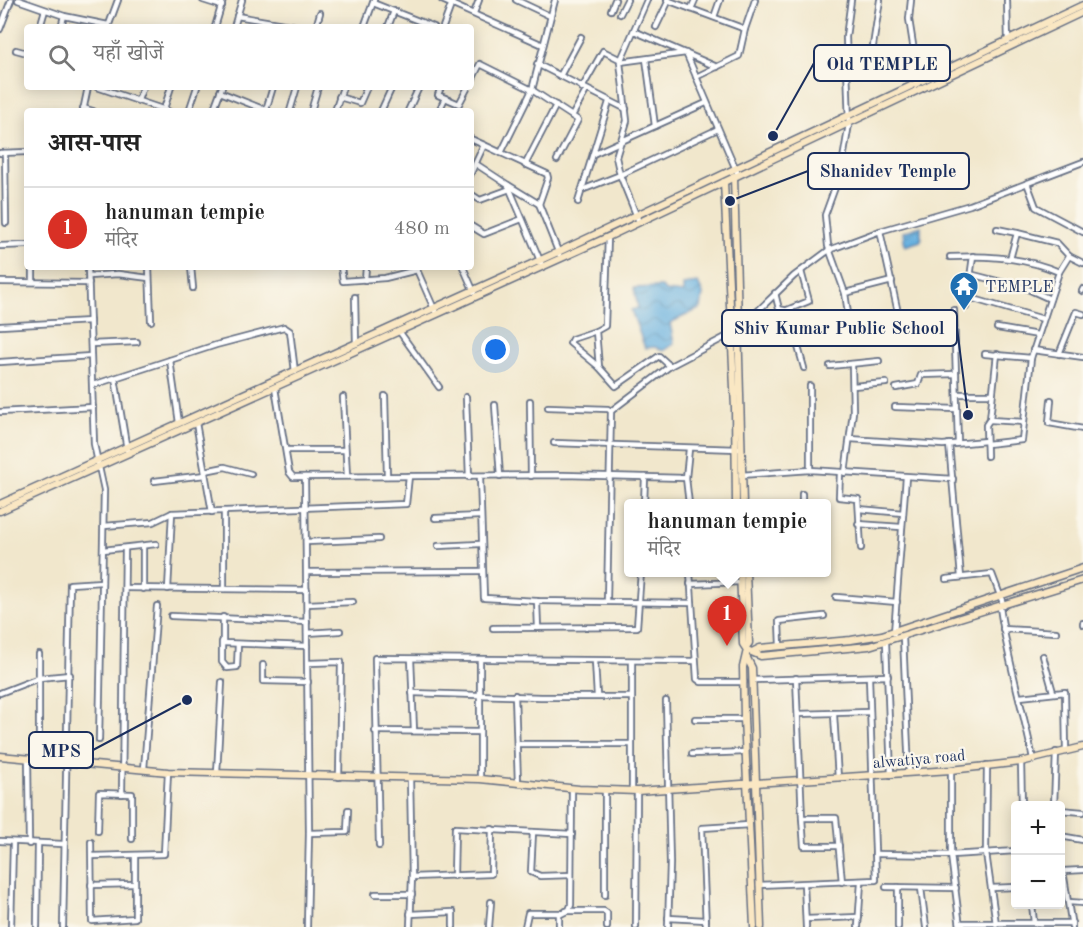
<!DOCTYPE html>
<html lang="hi">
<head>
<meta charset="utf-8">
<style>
	:root { --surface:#fff; --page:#f2f2f2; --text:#222; --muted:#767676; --line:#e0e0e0; --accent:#d93025 }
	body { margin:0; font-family:"Old Standard TT","Noto Serif Devanagari",serif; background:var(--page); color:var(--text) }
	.controls { position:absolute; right:18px; bottom:18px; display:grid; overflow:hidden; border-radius:6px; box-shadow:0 3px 15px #0003 }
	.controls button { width:54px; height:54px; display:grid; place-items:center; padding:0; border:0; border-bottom:2px solid var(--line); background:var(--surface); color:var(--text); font:30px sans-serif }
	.you { position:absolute; left:496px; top:350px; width:21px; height:21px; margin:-15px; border:4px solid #fff; border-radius:50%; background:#1a73e8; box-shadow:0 0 0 9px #1a73e833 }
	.badge { display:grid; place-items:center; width:39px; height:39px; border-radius:50%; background:var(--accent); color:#fff; font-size:20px; font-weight:700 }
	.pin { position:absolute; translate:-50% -50px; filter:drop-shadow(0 2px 3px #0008) }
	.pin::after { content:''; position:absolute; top:32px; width:21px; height:18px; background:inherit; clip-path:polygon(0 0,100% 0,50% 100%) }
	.popup { position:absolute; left:624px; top:499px; width:207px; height:78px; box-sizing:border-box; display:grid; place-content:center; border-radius:6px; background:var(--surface); filter:drop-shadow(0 2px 4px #0005); font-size:20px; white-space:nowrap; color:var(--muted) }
	.popup b { font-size:22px; color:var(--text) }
	.popup::after { content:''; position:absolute; left:50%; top:100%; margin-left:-12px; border:12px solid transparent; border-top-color:var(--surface) }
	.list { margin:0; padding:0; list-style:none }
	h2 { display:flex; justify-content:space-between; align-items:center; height:78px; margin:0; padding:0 24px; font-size:26px }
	h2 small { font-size:20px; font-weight:400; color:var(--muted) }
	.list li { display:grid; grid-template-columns:39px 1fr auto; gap:18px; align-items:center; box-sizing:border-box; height:84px; padding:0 24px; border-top:2px solid var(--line) }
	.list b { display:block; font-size:22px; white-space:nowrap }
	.list p { margin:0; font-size:20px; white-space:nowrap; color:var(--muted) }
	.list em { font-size:20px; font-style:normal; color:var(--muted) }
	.icon { flex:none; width:33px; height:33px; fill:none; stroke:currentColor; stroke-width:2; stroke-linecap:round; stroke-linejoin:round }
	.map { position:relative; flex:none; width:1083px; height:927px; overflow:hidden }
	.search { position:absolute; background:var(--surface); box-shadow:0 3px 15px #0003; left:24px; top:24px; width:450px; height:66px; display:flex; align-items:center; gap:15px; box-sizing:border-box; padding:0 21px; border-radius:6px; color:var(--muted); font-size:22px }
	.panel { position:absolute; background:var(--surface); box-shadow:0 3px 15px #0003; left:24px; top:108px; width:450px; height:162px; border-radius:6px }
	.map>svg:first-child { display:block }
</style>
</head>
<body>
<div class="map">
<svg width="1083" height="927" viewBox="0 0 1083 927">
	<defs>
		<pattern id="water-waves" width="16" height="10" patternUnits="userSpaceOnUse" patternTransform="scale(1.5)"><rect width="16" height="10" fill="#67b0df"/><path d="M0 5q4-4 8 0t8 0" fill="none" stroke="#5490b8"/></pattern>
	</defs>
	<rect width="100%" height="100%" fill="#fbf7ec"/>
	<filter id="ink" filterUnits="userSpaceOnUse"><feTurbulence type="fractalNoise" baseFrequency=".0167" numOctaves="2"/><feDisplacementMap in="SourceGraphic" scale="12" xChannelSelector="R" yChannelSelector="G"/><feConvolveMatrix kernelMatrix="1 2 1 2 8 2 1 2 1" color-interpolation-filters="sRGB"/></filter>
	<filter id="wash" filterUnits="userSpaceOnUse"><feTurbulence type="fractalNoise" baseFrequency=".008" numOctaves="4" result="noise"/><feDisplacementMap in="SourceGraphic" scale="24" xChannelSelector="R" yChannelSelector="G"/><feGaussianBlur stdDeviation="1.35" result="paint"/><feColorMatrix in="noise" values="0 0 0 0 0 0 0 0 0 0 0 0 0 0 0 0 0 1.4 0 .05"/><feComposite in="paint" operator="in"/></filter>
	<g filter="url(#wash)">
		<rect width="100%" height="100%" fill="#f1e7cc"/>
		<!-- water -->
		<g fill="url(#water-waves)" stroke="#41709e" stroke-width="1.5">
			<polygon points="921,226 921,241 905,246 903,232"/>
			<polygon points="698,283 703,294 701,308 670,323 674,344 663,351 655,347 645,348 631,310 638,308 634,288 662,287 665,291 683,293 683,285"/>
		</g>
	</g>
	<g filter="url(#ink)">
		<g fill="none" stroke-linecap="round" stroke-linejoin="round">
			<!-- street casing -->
			<g stroke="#666f84" stroke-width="8">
				<g id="street">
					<polyline points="18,0 64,16 108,25"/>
					<polyline points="203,0 222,6"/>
					<polyline points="442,0 543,45"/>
					<polyline points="516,0 550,16"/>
					<polyline points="667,0 745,29 739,56 696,77"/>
					<polyline points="911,0 909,19 919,83"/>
					<polyline points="1007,0 1008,42"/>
					<polyline points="373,3 434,27"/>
					<polyline points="691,9 695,0"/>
					<polyline points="611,10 615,0"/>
					<polyline points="474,13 479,0"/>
					<polyline points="620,14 627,0"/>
					<polyline points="237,16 301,27"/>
					<polyline points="714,17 720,0"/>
					<polyline points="40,27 45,10"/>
					<polyline points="61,27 64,16"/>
					<polyline points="108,27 118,0"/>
					<polyline points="215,27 223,0"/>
					<polyline points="234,27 242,0"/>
					<polyline points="316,27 320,13"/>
					<polyline points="364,27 374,0"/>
					<polyline points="388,27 394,11"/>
					<polyline points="443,27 453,0"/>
					<polyline points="656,27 669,0"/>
					<polyline points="0,29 11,0"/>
					<polyline points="745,29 755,0"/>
					<polyline points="634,31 717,67"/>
					<polyline points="16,50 27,53"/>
					<polyline points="646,59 655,126"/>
					<polyline points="871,59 880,0"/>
					<polyline points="620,62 686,53 737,172"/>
					<polyline points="537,64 626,109"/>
					<polyline points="560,76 581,37"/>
					<polyline points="471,82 480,64 532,90 578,120 557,160"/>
					<polyline points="97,87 168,111"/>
					<polyline points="441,87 438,95 459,104 468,87"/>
					<polyline points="582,88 603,51 621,60"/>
					<polyline points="220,92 268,111"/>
					<polyline points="339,97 360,103 367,87"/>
					<polyline points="138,100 143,87"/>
					<polyline points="83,108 93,111"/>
					<polyline points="164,109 171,87"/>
					<polyline points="266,110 273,87"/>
					<polyline points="83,111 88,87"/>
					<polyline points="189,111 197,87"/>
					<polyline points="213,111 222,87"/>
					<polyline points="290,111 297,87"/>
					<polyline points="311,111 318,87"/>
					<polyline points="335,111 343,87"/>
					<polyline points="381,111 392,87"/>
					<polyline points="408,111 419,87"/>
					<polyline points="439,111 445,98"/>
					<polyline points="572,116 586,91"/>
					<polyline points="471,139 547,174 548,178 539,204"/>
					<polyline points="0,153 27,152"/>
					<polyline points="5,153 6,223"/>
					<polyline points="501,153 532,90 555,0"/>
					<polyline points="593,154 706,103"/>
					<polyline points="476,164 508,185 541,263"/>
					<polyline points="525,165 556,105"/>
					<polyline points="471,173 484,145"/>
					<polyline points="1027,183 1036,207 1083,232"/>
					<polyline points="508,185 539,204 559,254"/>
					<polyline points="582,190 620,175 718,129"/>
					<polyline points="471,194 480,200 510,189"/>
					<polyline points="578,202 609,102"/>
					<polyline points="639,222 620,175 616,157 627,121 620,62 647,0"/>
					<polyline points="471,226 484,234 522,219"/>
					<polyline points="997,229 1017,233"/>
					<polyline points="880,231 970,205 1083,162"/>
					<polyline points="608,237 605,326 596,331 599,367 616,386 659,356 670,366 737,331 794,276 829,250 880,231 897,308"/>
					<polyline points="0,246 27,245"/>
					<path d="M950,257C986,255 1025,257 1059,272L1031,358L1022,440L987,444"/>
					<polyline points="1010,259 1017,233 1057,243 1069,256 1083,263"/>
					<polyline points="33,267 33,282"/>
					<polyline points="88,267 94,444 104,490 99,740"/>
					<polyline points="149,267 151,321"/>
					<polyline points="191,267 193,288"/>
					<polyline points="341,267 343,281 385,278 417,270 435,311"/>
					<polyline points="463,267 474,292"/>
					<polyline points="1059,272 1069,256"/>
					<polyline points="970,274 1028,289 1050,299"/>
					<polyline points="89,276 118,274 149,278"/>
					<polyline points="365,280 366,267"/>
					<polyline points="0,282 89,283"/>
					<polyline points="1082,291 1083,289"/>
					<polyline points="775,293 779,309 788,311 804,368"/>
					<polyline points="845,293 828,246 825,215 841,171 849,124 846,37 851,0"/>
					<polyline points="355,297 356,344"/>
					<polyline points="967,297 1043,319"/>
					<polyline points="966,307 973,256"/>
					<polyline points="787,310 809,301 801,271"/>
					<polyline points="954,310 958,443"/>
					<polyline points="0,326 90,321"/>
					<polyline points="997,328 1038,335"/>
					<polyline points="399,331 439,387"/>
					<polyline points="596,331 572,339 570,343 599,367"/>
					<polyline points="869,333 851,334 845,293 892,281"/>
					<polyline points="91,344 137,342"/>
					<polyline points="1033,350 1083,357"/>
					<polyline points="985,354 1031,358"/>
					<polyline points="1059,354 1076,312 1083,314"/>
					<polyline points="170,360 179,423"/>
					<polyline points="0,362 91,356"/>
					<polyline points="830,366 879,361"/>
					<polyline points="115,378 127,450"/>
					<polyline points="93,385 216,345 284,327 290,331 295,372"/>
					<polyline points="810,386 810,470"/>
					<polyline points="853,386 886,383"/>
					<polyline points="275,388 289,472 293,477 563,475 686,478 689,449"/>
					<polyline points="896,388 918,384 921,375 956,374"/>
					<polyline points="957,394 992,394"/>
					<polyline points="385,396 387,476"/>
					<polyline points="343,397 347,476"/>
					<polyline points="466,397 469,477"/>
					<polyline points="1051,400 1049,423 1083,429"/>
					<polyline points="530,401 531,476"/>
					<polyline points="495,405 500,476"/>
					<polyline points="548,407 608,409 611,411"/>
					<polyline points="895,407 957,409"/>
					<polyline points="611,411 670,366"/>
					<polyline points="0,412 93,407"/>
					<polyline points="990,420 1024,422"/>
					<polyline points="196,423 212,512"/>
					<polyline points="850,439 943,445 986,441"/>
					<polyline points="554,443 738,449"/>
					<polyline points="949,444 961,577"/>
					<polyline points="286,450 345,450"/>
					<polyline points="987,456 986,425 990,419 997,354"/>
					<polyline points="205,471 225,467 251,474"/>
					<polyline points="840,473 839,497 858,499 861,548"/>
					<polyline points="845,473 853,412 852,364"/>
					<polyline points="741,475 810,470 953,479"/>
					<polyline points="305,477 309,833 307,927"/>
					<polyline points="480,477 484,598 537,601 692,603"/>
					<polyline points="686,478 689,504"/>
					<polyline points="154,481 205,475"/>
					<polyline points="644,504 645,477"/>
					<polyline points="802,504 802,494"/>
					<polyline points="859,509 903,513"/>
					<polyline points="224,511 224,589"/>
					<polyline points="435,518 480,516"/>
					<polyline points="858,524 901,527"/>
					<polyline points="104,526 153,522 172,513 406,504 409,476"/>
					<polyline points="306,542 379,539"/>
					<polyline points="438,546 480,544"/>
					<polyline points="103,550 156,544"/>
					<polyline points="307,572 481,571"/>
					<polyline points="690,572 697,679 701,682 744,682"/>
					<polyline points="946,579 992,574 1004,606"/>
					<polyline points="690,584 741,582"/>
					<polyline points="125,588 307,590"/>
					<polyline points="143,589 143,546"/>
					<polyline points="168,589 172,513"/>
					<polyline points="836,597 897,602"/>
					<polyline points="537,601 538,628"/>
					<polyline points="607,601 611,411"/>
					<polyline points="307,604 353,602"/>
					<path d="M1000,607C1007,659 1023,708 1033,759"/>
					<polyline points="171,616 307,622"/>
					<polyline points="223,617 223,643 307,646"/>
					<polyline points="1083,624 1083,623"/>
					<polyline points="493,628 637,627 641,572"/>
					<polyline points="1003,629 1056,632"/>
					<polyline points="307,633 340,631"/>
					<polyline points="894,633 906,477"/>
					<polyline points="903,637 909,772"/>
					<polyline points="222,642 222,662 227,668 237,667 238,644"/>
					<polyline points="886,642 891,775"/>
					<polyline points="780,646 779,621 824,616"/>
					<polyline points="39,654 39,759"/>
					<polyline points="1043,656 1053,692"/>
					<polyline points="411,659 414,731"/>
					<polyline points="480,660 480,779"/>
					<polyline points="595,661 597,696"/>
					<polyline points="632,662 632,791"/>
					<polyline points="308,663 341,662 339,777"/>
					<polyline points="263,665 263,681 308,682"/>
					<polyline points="796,678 802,818 836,818 842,882"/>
					<polyline points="752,680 888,676"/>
					<polyline points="0,693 39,678 70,675"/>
					<polyline points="412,693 541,697 631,697"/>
					<polyline points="515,695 518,783"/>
					<polyline points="1020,697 1065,692 1066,750"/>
					<polyline points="666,701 670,863 668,927"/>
					<polyline points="798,714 870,712"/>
					<polyline points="834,715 838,778"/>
					<polyline points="695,719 744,719"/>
					<polyline points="375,731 480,732"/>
					<polyline points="517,744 631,744"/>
					<polyline points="692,754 746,752"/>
					<polyline points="28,758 29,844"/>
					<polyline points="1021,762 1022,806"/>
					<polyline points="987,765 986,853 996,924"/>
					<polyline points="144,769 157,606"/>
					<polyline points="951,770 951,855 960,927"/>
					<polyline points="217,773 222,682"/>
					<polyline points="605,791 605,895"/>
					<polyline points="122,794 125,548"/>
					<polyline points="1054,806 1056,752"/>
					<polyline points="1060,810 1083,812"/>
					<polyline points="802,818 804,846 839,846"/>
					<polyline points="98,831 99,793 132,794 132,839"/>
					<polyline points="533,832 531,872 540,876 571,875"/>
					<polyline points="309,833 347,832 348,810"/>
					<polyline points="1060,836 1083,840"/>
					<polyline points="0,841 63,844"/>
					<polyline points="91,842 92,921 135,918 135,857"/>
					<polyline points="379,846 375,658 695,661"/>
					<polyline points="875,854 951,855 1016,851"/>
					<polyline points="92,856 164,854 168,772"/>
					<polyline points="454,876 455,828 572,834"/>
					<polyline points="412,877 491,874 492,829"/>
					<polyline points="804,884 806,927"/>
					<polyline points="91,885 135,884"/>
					<polyline points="759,885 876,880 869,677"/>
					<polyline points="886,887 956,888"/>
					<polyline points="921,888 926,927"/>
					<polyline points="991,888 1016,887"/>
					<polyline points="375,894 412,894"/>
					<polyline points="1069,902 1083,903"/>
					<polyline points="1032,904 1034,923"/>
					<polyline points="566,911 604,911 607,913 607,927"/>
					<polyline points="410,914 453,912 453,927"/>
					<polyline points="668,918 706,920"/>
					<polyline points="806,919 859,917"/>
					<polyline points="961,923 1072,923"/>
					<polyline points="11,927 13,843"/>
					<polyline points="37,927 38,844"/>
					<polyline points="63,927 70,584 102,582"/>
					<polyline points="410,927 412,877 410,778"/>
					<polyline points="489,927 491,902"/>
					<polyline points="525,927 528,913 560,913"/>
					<polyline points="559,927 559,915 569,910 571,905 572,789"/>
					<polyline points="636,927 637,791"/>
					<polyline points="706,927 702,828 749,825"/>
					<polyline points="858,927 861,882"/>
					<polyline points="898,927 898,887"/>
					<polyline points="1072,927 1063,871 1083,870"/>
				</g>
			</g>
			<!-- secondary casing -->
			<g stroke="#666f84" stroke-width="9">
				<g id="secondary">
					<polyline points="734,176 743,504"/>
					<polyline points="724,182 735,408 736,504"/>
					<polyline points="0,504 558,252 1083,5"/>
					<polyline points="0,511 608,237 1083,12"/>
					<polyline points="740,572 743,644 747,650 761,656 869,646 1083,580"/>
					<polyline points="746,572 749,643 746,647"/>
					<polyline points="747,650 743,667 744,719 754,927"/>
					<polyline points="754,651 760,648 851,640 882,635 1083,568"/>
					<polyline points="747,658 752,668 761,927"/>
					<polyline points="0,756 168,772 480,779 579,789 637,791 951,770 1021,762 1083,747"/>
				</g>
			</g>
			<!-- street -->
			<use href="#street" stroke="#fff" stroke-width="4.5"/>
			<!-- secondary -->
			<use href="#secondary" stroke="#fae7c3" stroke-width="6"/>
		</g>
	</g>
	<!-- icons -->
	<defs>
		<g id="temple-pin" transform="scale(1.5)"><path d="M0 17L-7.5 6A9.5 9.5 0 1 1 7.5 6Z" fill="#1f6fb2" stroke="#fbf7ec"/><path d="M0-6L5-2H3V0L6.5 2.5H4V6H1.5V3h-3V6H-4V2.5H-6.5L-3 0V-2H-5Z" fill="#fff"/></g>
	</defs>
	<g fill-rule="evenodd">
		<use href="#temple-pin" x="964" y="286"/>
	</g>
	<g text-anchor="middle" stroke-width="4.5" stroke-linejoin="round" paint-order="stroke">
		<!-- poi labels -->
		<g font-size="16" fill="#1b2f5e" stroke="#fbf7ec" text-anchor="start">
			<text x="985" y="292">TEMPLE</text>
		</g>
		<!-- street labels -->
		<g font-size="16" fill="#1b2f5e" stroke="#fbf7ec">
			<text transform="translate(919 758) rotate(-5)" y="6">alwatiya road</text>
		</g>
	</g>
	<!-- callouts -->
	<path fill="none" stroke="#1b2f5e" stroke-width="2" d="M773 136L814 63M730 201L808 171M968 415L957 328M187 700L93 750"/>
	<g fill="#1b2f5e" stroke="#fbf7ec" stroke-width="2">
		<circle cx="773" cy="136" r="6"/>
		<circle cx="730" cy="201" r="6"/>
		<circle cx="968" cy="415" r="6"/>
		<circle cx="187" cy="700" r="6"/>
	</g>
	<g fill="#fbf7ec" stroke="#1b2f5e" stroke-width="2">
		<rect x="814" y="45" width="136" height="36" rx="6"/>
		<rect x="808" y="153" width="161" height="36" rx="6"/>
		<rect x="722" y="310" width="235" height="36" rx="6"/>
		<rect x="29" y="732" width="64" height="36" rx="6"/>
	</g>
	<g font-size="18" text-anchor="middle" font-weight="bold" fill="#1b2f5e">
		<text x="882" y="70">Old TEMPLE</text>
		<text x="888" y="177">Shanidev Temple</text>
		<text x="839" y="334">Shiv Kumar Public School</text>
		<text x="61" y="757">MPS</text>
	</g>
</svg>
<div class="controls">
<button>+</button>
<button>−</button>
</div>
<div class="you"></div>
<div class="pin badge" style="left:727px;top:646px">1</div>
<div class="popup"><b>hanuman tempie</b>मंदिर</div>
<div class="search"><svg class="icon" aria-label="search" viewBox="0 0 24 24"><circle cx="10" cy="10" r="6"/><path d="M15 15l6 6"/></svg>यहाँ खोजें</div>
<section class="panel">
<h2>आस-पास<small></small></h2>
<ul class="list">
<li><span class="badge">1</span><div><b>hanuman tempie</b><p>मंदिर</p></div><em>480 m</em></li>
</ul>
</section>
</div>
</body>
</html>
